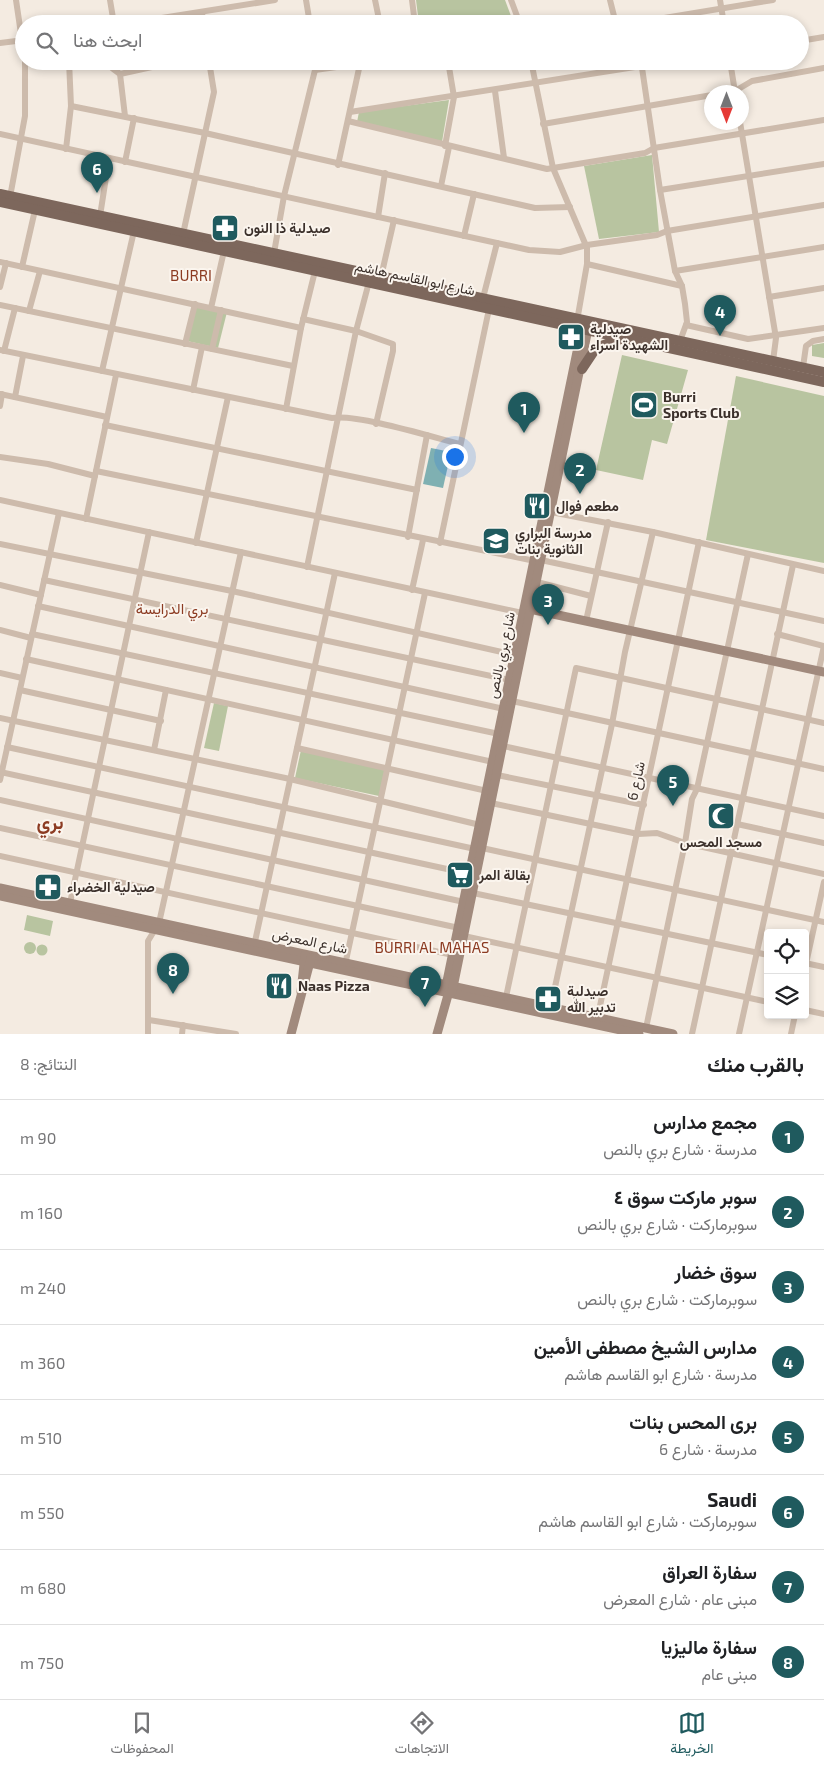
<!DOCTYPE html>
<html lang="ar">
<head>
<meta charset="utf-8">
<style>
	:root { --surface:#fff; --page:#f6f6f6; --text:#202124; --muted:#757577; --line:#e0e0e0; --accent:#1f5a5e }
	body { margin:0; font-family:"Exo 2",Vazirmatn,sans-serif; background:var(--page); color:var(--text); direction:rtl }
	.controls { position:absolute; right:15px; bottom:15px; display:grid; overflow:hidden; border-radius:5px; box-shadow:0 2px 8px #0003 }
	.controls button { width:45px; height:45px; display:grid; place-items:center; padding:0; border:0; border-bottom:1px solid var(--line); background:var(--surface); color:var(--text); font:25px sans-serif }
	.compass { position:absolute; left:704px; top:85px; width:45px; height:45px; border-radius:50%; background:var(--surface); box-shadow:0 2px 8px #0003; rotate:180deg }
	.you { position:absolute; left:454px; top:456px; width:18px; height:18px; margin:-12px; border:4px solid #fff; border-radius:50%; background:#1a73e8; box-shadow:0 0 0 8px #1a73e833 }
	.badge { display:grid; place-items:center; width:32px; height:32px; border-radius:50%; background:var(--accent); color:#fff; font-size:16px; font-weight:700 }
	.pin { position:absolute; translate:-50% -41px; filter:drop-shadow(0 1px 2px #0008) }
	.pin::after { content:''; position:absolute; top:26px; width:18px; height:15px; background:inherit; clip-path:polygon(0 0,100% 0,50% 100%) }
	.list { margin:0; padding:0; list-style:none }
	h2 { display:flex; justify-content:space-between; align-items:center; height:65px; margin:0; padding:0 20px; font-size:21px }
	h2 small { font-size:16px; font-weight:400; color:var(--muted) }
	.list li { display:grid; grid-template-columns:32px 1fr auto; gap:15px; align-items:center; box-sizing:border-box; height:75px; padding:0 20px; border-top:1px solid var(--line) }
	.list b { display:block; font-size:19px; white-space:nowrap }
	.list p { margin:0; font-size:16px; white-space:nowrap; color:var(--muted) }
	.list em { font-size:16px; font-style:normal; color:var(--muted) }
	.icon { flex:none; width:28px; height:28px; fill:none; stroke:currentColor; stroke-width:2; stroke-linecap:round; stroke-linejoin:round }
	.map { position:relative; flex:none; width:824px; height:1034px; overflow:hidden; direction:ltr }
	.search { position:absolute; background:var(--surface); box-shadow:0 2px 8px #0003; left:15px; right:15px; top:15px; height:55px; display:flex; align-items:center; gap:12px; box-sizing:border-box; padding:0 18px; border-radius:28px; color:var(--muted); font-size:19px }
	.sheet { height:665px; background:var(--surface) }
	nav { display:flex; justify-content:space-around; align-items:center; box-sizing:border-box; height:70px; border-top:1px solid var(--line); background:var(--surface); font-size:14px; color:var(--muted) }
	nav a { display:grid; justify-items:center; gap:2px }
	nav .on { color:var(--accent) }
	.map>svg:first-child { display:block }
</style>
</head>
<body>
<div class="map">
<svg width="824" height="1034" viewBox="0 0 824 1034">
	<rect width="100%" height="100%" fill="#f4ebe1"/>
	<!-- green -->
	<g fill="#b8c4a0">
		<polygon points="416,0 505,0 514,24 419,24"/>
		<polygon points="449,100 442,142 357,122 359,112"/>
		<polygon points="652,155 659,232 599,239 584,166"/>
		<polygon points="196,304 227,312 218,348 187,341"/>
		<polygon points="824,343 824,358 812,356 812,345"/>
		<polygon points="622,355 688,370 667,444 652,440 643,480 596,470"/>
		<polygon points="736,376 824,396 824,563 706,540"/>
		<polygon points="214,703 228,706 219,751 204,748"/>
		<polygon points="301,750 385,769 379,796 295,778"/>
		<polygon points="27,915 53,921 50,936 24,930"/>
		<circle cx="30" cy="948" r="6"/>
		<circle cx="42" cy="950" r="5.5"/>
	</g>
	<!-- water -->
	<polygon fill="#7fb0b2" points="431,448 451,452 443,488 423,484"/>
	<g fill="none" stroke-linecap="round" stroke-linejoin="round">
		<!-- street -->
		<g stroke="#cdbbac" stroke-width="6">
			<polyline points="16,0 24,54"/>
			<polyline points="110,0 114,24"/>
			<polyline points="306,0 310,24"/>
			<polyline points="375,0 380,24"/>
			<polyline points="412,0 415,24"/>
			<polyline points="511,0 520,24"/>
			<polyline points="610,0 616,24"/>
			<polyline points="720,0 724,24"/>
			<polyline points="202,12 203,24"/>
			<polyline points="124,24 275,0"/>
			<polyline points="628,24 773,0"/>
			<polyline points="800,41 824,37"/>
			<polyline points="0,43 24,40"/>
			<polyline points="110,61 112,68 120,74 125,116"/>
			<polyline points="531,61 553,168 587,248 587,264 577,321"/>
			<polyline points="641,61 660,190 675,271 682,286 685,304 687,322 680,341"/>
			<polyline points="730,61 735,92"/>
			<polyline points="315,70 379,61"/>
			<polyline points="120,74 179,61"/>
			<polyline points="495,91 504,158"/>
			<polyline points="727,92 735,91 752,81 824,68"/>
			<polyline points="71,106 205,133 535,208 570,207"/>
			<polyline points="350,112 673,61"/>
			<polyline points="348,121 547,169 645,153 654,148 824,120"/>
			<polyline points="740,122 776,338 773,361"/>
			<polyline points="543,124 712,95"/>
			<polyline points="0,134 529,250 560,252 587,245 657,235 667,231 824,205"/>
			<polyline points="445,146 454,97 448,61"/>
			<polyline points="66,149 71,106 69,61"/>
			<polyline points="125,162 134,118"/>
			<polyline points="338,165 360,64"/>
			<polyline points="441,186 449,147"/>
			<polyline points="660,190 824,164"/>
			<polyline points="10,197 25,116 25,61"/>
			<polyline points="100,216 109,158"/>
			<polyline points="378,217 385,173"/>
			<polyline points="183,234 214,92 209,61"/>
			<polyline points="464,236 474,194"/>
			<polyline points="274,253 284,196 315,70 314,61"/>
			<polyline points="0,262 301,328"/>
			<polyline points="587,264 682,286"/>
			<polyline points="22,267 35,210"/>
			<polyline points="675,271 824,247"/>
			<polyline points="381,277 394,220"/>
			<polyline points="0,287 6,263"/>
			<polyline points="769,297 824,288"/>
			<polyline points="483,298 497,243"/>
			<polyline points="0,305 293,366"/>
			<polyline points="211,308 224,251"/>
			<polyline points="29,311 40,271"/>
			<polyline points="303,319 356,331 393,344 393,351 376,424"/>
			<polyline points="686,325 748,339 824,328"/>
			<polyline points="185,344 195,304"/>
			<polyline points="212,349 221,310"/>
			<path d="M0,350L332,418C358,414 432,437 460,444"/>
			<polyline points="4,351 15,308"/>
			<polyline points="803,367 806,346 813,341 824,339"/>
			<polyline points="102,371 134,231"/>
			<polyline points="193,390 202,347"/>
			<polyline points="0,394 107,417"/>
			<polyline points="15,397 23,356"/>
			<polyline points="0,406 2,394"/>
			<polyline points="286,409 301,328 315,271"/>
			<polyline points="105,425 417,490"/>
			<polyline points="0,457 48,464 95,476"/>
			<polyline points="96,471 535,561 541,560 824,621"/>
			<polyline points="0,500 527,614"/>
			<polyline points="551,512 653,532 824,571"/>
			<polyline points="86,519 116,375"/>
			<polyline points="408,537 427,435"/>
			<polyline points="196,543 228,397"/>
			<polyline points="440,543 489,309"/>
			<polyline points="0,544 232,591 515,655"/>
			<polyline points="307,567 356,331 369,282"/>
			<polyline points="44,580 510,680"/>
			<polyline points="537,582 591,596"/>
			<polyline points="0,585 41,595"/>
			<polyline points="412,590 423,540"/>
			<polyline points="38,606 504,709"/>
			<polyline points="586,621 608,522"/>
			<polyline points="0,630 31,638"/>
			<polyline points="32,634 499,734"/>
			<polyline points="777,634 824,646"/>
			<polyline points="26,659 493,762"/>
			<polyline points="0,673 22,678"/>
			<polyline points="20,690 161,721"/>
			<polyline points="512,701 824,769"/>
			<polyline points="0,718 290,779 480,825"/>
			<polyline points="503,746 824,816"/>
			<polyline points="7,747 475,849"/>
			<polyline points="297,748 487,791"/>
			<polyline points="154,750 166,690"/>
			<polyline points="0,772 470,874"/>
			<polyline points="497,775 644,805"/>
			<polyline points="0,780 59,513"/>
			<polyline points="0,800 464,902"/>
			<polyline points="491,803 638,834 657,833 685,843 824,874"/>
			<polyline points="737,824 824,843"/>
			<polyline points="0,828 459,928"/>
			<polyline points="482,848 824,922"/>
			<polyline points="0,856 453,955"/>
			<polyline points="473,893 768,955"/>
			<polyline points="70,903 149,532"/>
			<polyline points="464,936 768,1002"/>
			<polyline points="254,946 335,573"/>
			<polyline points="805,963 824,967"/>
			<polyline points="345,965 425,593"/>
			<polyline points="805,968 824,882"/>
			<polyline points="506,997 576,668 824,723"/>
			<polyline points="550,1010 612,724 625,652 653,532"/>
			<polyline points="805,1010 824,1014"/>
			<polyline points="149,1020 236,1034"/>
			<polyline points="597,1020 699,542"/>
			<polyline points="646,1028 685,843 692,799 697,789 748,554"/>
			<polyline points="148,1034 148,941 159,923 241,552"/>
			<polyline points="182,1034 183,1025"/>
			<polyline points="692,1034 793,565"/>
			<polyline points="739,1034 824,646"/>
			<polyline points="791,1034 795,1015"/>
		</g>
		<!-- secondary -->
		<g stroke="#a18a7d" stroke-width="9">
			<polyline points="525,608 824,672"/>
			<polyline points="0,888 673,1034"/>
			<polyline points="0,896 639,1034"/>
			<polyline points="301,992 305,955"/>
			<polyline points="448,995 445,991 583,323"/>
			<polyline points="291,1034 311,958"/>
			<polyline points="437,1034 448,995 452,992 589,324"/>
		</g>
		<!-- primary -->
		<g stroke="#7d675c" stroke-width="10">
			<polyline points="0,194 824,372"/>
			<polyline points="0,202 824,382"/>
			<polyline points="582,369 596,348 623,338"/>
		</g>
	</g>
	<!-- icons -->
	<defs>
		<g id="pharmacy-square" transform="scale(1.4375)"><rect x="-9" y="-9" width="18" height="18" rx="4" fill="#1f5a5e" stroke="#fbf5ee"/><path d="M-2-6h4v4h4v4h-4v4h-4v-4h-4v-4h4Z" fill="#fff"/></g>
		<g id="stadium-square" transform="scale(1.4375)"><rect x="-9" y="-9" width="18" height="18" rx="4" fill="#1f5a5e" stroke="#fbf5ee"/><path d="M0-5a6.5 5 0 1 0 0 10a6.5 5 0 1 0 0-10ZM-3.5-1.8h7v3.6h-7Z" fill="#fff"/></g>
		<g id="restaurant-square" transform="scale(1.4375)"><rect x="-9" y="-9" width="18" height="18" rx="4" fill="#1f5a5e" stroke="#fbf5ee"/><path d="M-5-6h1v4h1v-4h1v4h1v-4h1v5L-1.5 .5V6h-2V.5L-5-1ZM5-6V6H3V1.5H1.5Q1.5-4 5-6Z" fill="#fff"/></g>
		<g id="school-square" transform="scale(1.4375)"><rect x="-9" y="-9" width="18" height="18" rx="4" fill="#1f5a5e" stroke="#fbf5ee"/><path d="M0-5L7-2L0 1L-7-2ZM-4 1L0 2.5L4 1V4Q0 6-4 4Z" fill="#fff"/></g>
		<g id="mosque-square" transform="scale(1.4375)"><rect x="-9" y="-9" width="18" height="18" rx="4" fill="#1f5a5e" stroke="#fbf5ee"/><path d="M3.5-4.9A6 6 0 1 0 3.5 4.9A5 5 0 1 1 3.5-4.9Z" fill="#fff"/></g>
		<g id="supermarket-square" transform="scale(1.4375)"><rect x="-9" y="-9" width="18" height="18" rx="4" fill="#1f5a5e" stroke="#fbf5ee"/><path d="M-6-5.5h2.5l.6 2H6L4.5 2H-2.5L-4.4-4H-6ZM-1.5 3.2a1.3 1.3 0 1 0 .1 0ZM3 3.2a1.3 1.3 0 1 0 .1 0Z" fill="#fff"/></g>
	</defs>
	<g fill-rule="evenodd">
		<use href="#pharmacy-square" x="225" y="228"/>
		<use href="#pharmacy-square" x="571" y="337"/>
		<use href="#stadium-square" x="644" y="405"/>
		<use href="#restaurant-square" x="537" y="506"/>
		<use href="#school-square" x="496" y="541"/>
		<use href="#mosque-square" x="721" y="816"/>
		<use href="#supermarket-square" x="460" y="875"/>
		<use href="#pharmacy-square" x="48" y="887"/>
		<use href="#restaurant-square" x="279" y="986"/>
		<use href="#pharmacy-square" x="548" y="999"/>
	</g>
	<g text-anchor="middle" stroke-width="4" stroke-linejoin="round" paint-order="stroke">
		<!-- poi labels -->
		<g font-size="14" font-weight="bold" fill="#3b302b" stroke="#fbf5ee" text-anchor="start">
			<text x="244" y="233">صيدلية ذا النون</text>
			<text x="590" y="334">صيدلية<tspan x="590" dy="16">الشهيدة اسراء</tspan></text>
			<text x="663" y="402">Burri<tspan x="663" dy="16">Sports Club</tspan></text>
			<text x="556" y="511">مطعم فوال</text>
			<text x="515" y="538">مدرسة البراري<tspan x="515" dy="16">الثانوية بنات</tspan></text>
			<text x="721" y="847" text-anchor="middle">مسجد المحس</text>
			<text x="479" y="880">بقالة المر</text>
			<text x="67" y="892">صيدلية الخضراء</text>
			<text x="298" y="991">Naas Pizza</text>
			<text x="567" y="996">صيدلية<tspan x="567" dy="16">تدبير الله</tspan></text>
		</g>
		<!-- street labels -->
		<g font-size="14" fill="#3b302b" stroke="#fbf5ee">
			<text transform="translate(415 278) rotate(12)" y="5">شارع ابو القاسم هاشم</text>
			<text transform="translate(501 655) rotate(-78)" y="5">شارع بري بالنص</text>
			<text transform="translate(636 781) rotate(-78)" y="5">شارع 6</text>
			<text transform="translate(310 941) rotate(12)" y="5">شارع المعرض</text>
		</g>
		<!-- neighbourhood labels -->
		<g font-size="15" fill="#8c3b22" stroke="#fbf5ee">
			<text x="191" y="281">BURRI</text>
			<text x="172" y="614">بري الدرايسة</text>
			<text x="432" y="953">BURRI AL MAHAS</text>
		</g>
		<!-- district labels -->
		<g font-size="19" font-weight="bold" fill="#8c3b22" stroke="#fbf5ee">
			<text x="50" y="829">بري</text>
		</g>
	</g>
</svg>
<div class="controls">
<button><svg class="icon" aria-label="locate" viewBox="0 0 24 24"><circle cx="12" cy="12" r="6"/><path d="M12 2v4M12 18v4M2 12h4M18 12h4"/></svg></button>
<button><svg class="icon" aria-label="layers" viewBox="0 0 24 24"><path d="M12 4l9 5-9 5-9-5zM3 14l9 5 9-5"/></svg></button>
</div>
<svg class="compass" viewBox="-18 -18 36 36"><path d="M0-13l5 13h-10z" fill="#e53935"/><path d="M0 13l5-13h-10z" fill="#757577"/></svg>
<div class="you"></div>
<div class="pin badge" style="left:524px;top:433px">1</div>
<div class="pin badge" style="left:580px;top:494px">2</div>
<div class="pin badge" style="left:548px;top:625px">3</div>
<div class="pin badge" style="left:720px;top:336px">4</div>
<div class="pin badge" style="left:673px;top:806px">5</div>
<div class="pin badge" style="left:97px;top:193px">6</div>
<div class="pin badge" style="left:425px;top:1007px">7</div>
<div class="pin badge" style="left:173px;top:994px">8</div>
<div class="search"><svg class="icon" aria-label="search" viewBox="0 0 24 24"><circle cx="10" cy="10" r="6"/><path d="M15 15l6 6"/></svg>ابحث هنا</div>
</div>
<section class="sheet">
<h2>بالقرب منك<small>النتائج: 8</small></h2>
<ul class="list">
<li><span class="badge">1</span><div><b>مجمع مدارس</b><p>مدرسة · شارع بري بالنص</p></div><em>90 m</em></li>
<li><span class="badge">2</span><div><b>سوبر ماركت سوق ٤</b><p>سوبرماركت · شارع بري بالنص</p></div><em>160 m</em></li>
<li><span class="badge">3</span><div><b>سوق خضار</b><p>سوبرماركت · شارع بري بالنص</p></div><em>240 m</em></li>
<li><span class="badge">4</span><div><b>مدارس الشيخ مصطفى الأمين</b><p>مدرسة · شارع ابو القاسم هاشم</p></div><em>360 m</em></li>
<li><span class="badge">5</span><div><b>برى المحس بنات</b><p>مدرسة · شارع 6</p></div><em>510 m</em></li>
<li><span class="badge">6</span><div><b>Saudi</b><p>سوبرماركت · شارع ابو القاسم هاشم</p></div><em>550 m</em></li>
<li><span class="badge">7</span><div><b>سفارة العراق</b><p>مبنى عام · شارع المعرض</p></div><em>680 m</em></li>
<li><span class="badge">8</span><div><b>سفارة ماليزيا</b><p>مبنى عام</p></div><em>750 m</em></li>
</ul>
</section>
<nav>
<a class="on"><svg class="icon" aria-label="map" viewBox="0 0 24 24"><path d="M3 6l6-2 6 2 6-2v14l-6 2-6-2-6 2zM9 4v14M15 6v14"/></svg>الخريطة</a>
<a><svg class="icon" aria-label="directions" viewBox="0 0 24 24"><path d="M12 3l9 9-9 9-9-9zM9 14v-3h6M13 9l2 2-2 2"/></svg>الاتجاهات</a>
<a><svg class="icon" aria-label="saved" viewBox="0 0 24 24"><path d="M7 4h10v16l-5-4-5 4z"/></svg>المحفوظات</a>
</nav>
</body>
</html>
